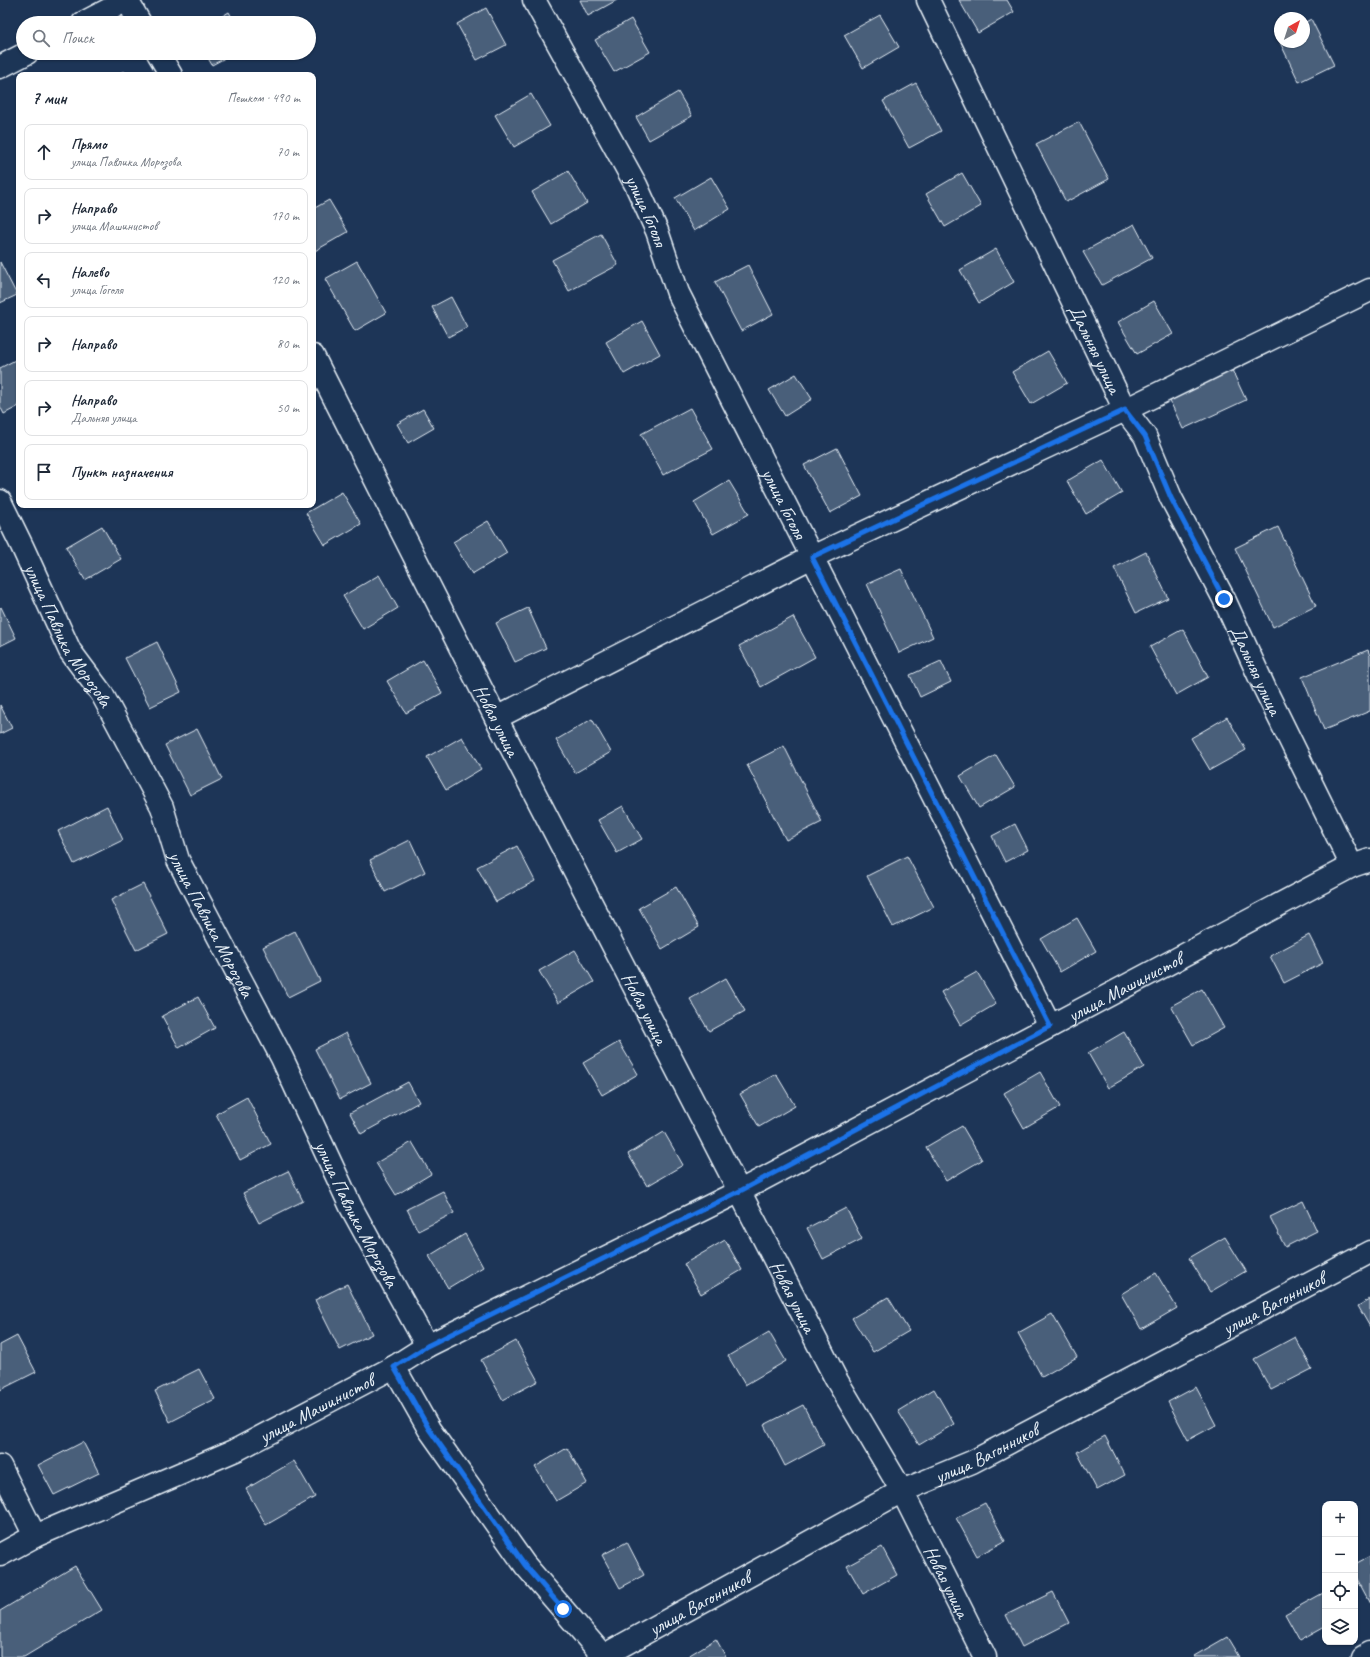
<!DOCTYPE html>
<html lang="ru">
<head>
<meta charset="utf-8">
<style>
	:root { --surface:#fff; --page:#f6f6f7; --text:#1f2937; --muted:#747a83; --line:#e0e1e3 }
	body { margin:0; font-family:Caveat,sans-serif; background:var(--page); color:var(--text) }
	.controls { position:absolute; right:12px; bottom:12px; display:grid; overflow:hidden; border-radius:8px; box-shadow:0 1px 3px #0004 }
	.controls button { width:36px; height:36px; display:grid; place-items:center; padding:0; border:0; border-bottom:1px solid var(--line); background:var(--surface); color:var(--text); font:20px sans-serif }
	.compass { position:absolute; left:1274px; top:12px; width:36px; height:36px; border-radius:50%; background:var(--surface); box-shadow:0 1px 3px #0004; rotate:39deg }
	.stop { position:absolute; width:12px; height:12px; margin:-9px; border:3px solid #1a73e8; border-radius:50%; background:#fff }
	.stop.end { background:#1a73e8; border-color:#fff; box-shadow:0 1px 4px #0008 }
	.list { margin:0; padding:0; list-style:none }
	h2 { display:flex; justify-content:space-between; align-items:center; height:52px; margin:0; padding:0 16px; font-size:17px }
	h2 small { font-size:13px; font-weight:400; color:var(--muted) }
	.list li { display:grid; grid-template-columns:26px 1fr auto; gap:12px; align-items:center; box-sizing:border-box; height:56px; margin:0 8px 8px; padding:0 8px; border:1px solid var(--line); border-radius:8px }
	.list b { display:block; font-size:15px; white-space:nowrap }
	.list p { margin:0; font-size:13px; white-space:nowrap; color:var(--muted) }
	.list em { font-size:13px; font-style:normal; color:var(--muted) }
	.icon { flex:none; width:22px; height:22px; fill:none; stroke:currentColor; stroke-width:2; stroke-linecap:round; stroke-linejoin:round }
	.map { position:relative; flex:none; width:1370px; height:1657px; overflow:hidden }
	.search { position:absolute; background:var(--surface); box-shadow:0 1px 3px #0004; left:16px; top:16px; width:300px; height:44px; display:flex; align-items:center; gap:10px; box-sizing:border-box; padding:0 14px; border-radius:22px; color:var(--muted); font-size:15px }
	.panel { position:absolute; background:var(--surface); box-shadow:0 1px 3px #0004; left:16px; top:72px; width:300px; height:436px; border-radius:8px }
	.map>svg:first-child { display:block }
</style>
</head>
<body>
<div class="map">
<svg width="1370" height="1657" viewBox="0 0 1370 1657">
	<rect width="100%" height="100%" fill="#1d3557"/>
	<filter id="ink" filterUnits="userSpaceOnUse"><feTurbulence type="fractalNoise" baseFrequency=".025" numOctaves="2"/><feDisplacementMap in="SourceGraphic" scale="8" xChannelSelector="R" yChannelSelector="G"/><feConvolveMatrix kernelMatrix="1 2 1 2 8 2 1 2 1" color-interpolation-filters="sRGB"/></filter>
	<g filter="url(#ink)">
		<!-- building -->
		<g fill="#495e7a" stroke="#e8f1f8">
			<polygon points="580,0 617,0 588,16"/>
			<polygon points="959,0 1007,0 1014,12 978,33"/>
			<polygon points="486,8 506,45 477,60 457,24"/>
			<polygon points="229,12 235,23 211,23"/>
			<polygon points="880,15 899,47 863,68 844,35"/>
			<polygon points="631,19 650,52 614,72 595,40"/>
			<polygon points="1311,19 1334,65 1299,82 1277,36 1280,34 1280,42 1304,42 1304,23"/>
			<polygon points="205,53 234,53 212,65"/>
			<polygon points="124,71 126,75 116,75"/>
			<polygon points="916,83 941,131 909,148 883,101"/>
			<polygon points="678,92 692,116 649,140 636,117"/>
			<polygon points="531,94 550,126 514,147 495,115"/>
			<polygon points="1079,122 1109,179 1066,202 1036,144"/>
			<polygon points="568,171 587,203 551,224 532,192"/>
			<polygon points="962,173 981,206 945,227 926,194"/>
			<polygon points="711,177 730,209 694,231 675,198"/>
			<polygon points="329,200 348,232 313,252 313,209"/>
			<polygon points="1134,224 1152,258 1102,285 1083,252"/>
			<polygon points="601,234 618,265 569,291 552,260"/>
			<polygon points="996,249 1014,282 979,303 960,270"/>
			<polygon points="357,261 386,313 355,331 325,279"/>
			<polygon points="0,262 17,295 0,303"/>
			<polygon points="748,265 773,314 741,331 715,282"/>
			<polygon points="451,297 467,327 448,337 432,307"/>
			<polygon points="1154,301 1173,334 1137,354 1118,322"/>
			<polygon points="642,321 660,354 624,374 606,342"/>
			<polygon points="1048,351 1067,383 1031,404 1012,372"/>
			<polygon points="19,358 19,406 4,414 0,406 0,368"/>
			<polygon points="1232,370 1246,400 1183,429 1169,399"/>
			<polygon points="796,374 812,399 785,416 769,390"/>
			<polygon points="690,408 713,449 663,475 641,434"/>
			<polygon points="423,409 434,428 408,443 397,424"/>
			<polygon points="837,448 862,496 830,513 804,465"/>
			<polygon points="1103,460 1122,493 1086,514 1067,481"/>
			<polygon points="729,481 749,514 713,534 694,502"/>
			<polygon points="342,492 361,524 325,545 306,513"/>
			<polygon points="488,521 507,553 472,574 453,542"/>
			<polygon points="102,526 121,559 85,580 66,547"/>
			<polygon points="1278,527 1316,606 1273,627 1235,548"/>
			<polygon points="1146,552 1168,598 1136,613 1114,568"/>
			<polygon points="901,569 933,637 899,653 867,584"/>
			<polygon points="379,575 398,608 363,629 343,596"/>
			<polygon points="1,607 16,638 0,646 0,608"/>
			<polygon points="528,608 546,648 515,662 496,623"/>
			<polygon points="793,617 815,657 761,687 739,646"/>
			<polygon points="1183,629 1208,677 1176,695 1150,647"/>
			<polygon points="157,642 181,692 150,707 125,658"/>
			<polygon points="1368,650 1370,656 1370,711 1324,730 1302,677"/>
			<polygon points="423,660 442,693 406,713 387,681"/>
			<polygon points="941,661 951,682 920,697 910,675"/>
			<polygon points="0,705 12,728 0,734"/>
			<polygon points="1227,717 1246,750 1210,770 1191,738"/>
			<polygon points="592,719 611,752 575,773 556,740"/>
			<polygon points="197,729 222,779 190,795 165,745"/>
			<polygon points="462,737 481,769 446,790 427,757"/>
			<polygon points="784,746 822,822 786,840 747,765"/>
			<polygon points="996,755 1015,787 979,808 960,776"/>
			<polygon points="107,806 123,840 74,864 58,831"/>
			<polygon points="623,806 642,839 617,853 598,820"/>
			<polygon points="1015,824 1028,850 1005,862 992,836"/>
			<polygon points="410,840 425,872 385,892 370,860"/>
			<polygon points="517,846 535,881 496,902 477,867"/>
			<polygon points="907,856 934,907 893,927 867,876"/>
			<polygon points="143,884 168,934 136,950 111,900"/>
			<polygon points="676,887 699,927 662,949 639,908"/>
			<polygon points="1077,918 1096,951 1060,972 1041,939"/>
			<polygon points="295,931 320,981 288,997 263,947"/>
			<polygon points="1309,935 1323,963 1284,983 1270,956"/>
			<polygon points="575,950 594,982 558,1003 539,971"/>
			<polygon points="977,972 996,1004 960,1025 941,992"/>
			<polygon points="726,978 745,1011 709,1031 690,999"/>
			<polygon points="1202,989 1224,1028 1193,1045 1171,1006"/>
			<polygon points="198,997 215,1028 179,1048 162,1016"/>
			<polygon points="1124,1032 1144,1067 1108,1088 1088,1053"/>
			<polygon points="346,1033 371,1083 340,1099 315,1049"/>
			<polygon points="619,1042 638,1074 602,1095 583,1063"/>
			<polygon points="1040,1072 1060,1107 1024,1128 1004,1093"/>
			<polygon points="776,1074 795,1106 759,1127 740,1094"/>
			<polygon points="408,1082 419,1102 361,1134 350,1113"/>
			<polygon points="247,1097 271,1144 240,1160 216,1114"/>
			<polygon points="962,1126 982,1160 946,1181 926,1147"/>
			<polygon points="664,1132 683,1165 647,1186 628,1154"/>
			<polygon points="412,1142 431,1174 396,1195 376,1163"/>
			<polygon points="288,1171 303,1201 259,1223 243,1193"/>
			<polygon points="443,1191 454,1213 418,1231 407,1209"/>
			<polygon points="1303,1201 1317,1231 1285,1247 1270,1217"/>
			<polygon points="846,1208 862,1239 823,1259 807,1228"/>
			<polygon points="465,1234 483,1267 448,1288 429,1256"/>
			<polygon points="1225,1237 1246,1271 1210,1292 1189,1258"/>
			<polygon points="725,1240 742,1270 701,1294 684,1264"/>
			<polygon points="1156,1273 1177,1308 1141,1329 1121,1294"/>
			<polygon points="347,1284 372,1334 340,1350 315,1300"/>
			<polygon points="888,1297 909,1331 873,1352 852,1318"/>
			<polygon points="1370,1299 1370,1327 1358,1306"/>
			<polygon points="1052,1314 1077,1357 1042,1377 1018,1333"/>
			<polygon points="769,1332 786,1361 745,1385 728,1356"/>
			<polygon points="17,1336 36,1372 0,1390 0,1345"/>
			<polygon points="1295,1337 1312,1369 1271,1390 1254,1359"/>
			<polygon points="516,1341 538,1381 503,1400 481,1360"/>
			<polygon points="199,1369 215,1399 170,1422 155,1391"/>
			<polygon points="1196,1387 1216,1425 1188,1440 1168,1402"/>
			<polygon points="934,1389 954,1424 919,1445 898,1411"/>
			<polygon points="803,1405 824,1445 785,1466 764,1425"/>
			<polygon points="1105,1436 1125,1475 1097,1490 1077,1452"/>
			<polygon points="83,1442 99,1473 54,1495 38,1465"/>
			<polygon points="567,1448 587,1483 556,1501 535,1467"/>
			<polygon points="294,1461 315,1497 266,1525 246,1489"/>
			<polygon points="985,1503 1005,1541 977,1556 956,1518"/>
			<polygon points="627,1542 644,1575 620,1588 602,1555"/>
			<polygon points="882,1547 897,1575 863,1594 847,1566"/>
			<polygon points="1370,1556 1370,1603 1355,1575 1355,1564"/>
			<polygon points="75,1566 102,1610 24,1657 0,1657 0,1611"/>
			<polygon points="1053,1592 1069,1623 1022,1647 1006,1615"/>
			<polygon points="1325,1592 1325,1627 1300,1641 1285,1614"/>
			<polygon points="1227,1637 1239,1657 1195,1657 1194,1656"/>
			<polygon points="716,1639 726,1657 688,1657 688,1656"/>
		</g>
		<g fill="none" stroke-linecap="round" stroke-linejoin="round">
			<!-- minor casing -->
			<g stroke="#e8f1f8" stroke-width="25">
				<g id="minor">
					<path id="s1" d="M534,0L636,185L657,231L678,293L1050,1026"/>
					<path id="s2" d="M928,0L1125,410L1145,436L1171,498L1224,599L1265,689L1352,866"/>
					<polyline points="83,23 127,0 140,23"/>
					<polyline points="158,53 171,75"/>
					<polyline points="0,67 27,53"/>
					<path id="s3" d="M313,356L496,718L836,1379L902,1491L985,1657"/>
					<path id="s4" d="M0,501L22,546L70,651L102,694L162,807L178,860L282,1058L351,1207L427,1346"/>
					<polyline points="496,718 812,557 1125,410 1370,290"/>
					<polyline points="394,1367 429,1429 525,1565 604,1657"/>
					<polyline points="0,1466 35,1536"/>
					<path id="s5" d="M0,1555L35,1536L238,1449L394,1367L427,1346L740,1191L1352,866L1370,860"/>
					<path id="s6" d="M603,1656L902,1491L972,1462L1370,1252"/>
					<polyline points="1363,1657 1370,1653"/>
				</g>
			</g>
			<!-- minor -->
			<use href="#minor" stroke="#1d3557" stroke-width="22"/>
		</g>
	</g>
	<g fill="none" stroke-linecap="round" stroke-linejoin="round" filter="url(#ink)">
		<!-- route -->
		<polyline stroke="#1a73e8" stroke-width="5" points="563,1609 525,1565 429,1429 394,1367 427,1346 740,1191 1050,1026 812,557 1125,410 1145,436 1171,498 1224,599"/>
	</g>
	<g text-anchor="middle" stroke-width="4" stroke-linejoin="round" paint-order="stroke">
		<!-- street labels -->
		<g font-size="19" fill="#e8f1f8" stroke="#1d3557">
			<text dy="7" stroke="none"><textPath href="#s1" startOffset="239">улица Гоголя</textPath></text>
			<text dy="7" stroke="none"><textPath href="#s2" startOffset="387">Дальняя улица</textPath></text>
			<text dy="7" stroke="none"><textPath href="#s1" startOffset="563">улица Гоголя</textPath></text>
			<text dy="7" stroke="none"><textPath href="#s4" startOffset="151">улица Павлика Морозова</textPath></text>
			<text dy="7" stroke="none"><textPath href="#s2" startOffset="747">Дальняя улица</textPath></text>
			<text dy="7" stroke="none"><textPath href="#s3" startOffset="408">Новая улица</textPath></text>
			<text dy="7" stroke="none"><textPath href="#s4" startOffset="475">улица Павлика Морозова</textPath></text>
			<text dy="7" stroke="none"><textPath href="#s5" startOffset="1261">улица Машинистов</textPath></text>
			<text dy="7" stroke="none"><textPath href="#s3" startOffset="732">Новая улица</textPath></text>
			<text dy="7" stroke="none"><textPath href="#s4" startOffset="799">улица Павлика Морозова</textPath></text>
			<text dy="7" stroke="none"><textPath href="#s3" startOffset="1056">Новая улица</textPath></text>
			<text dy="7" stroke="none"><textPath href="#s6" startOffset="758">улица Вагонников</textPath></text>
			<text dy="7" stroke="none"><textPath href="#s5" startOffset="349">улица Машинистов</textPath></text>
			<text dy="7" stroke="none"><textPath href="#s6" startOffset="434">улица Вагонников</textPath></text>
			<text dy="7" stroke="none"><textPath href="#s3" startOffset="1380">Новая улица</textPath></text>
			<text dy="7" stroke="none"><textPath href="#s6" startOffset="110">улица Вагонников</textPath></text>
		</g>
	</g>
</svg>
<div class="controls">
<button>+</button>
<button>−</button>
<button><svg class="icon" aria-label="locate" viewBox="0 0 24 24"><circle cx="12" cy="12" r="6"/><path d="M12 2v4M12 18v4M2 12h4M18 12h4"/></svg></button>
<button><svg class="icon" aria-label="layers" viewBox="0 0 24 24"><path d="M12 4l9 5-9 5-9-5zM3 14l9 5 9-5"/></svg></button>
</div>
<svg class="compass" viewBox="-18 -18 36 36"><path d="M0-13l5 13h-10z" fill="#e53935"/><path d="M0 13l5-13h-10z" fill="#747a83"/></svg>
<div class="stop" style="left:563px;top:1609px"></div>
<div class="stop end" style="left:1224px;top:599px"></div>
<div class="search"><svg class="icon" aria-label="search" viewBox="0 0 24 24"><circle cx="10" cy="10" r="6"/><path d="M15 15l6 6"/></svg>Поиск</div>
<section class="panel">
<h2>7 мин<small>Пешком · 490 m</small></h2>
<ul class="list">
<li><svg class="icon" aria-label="ahead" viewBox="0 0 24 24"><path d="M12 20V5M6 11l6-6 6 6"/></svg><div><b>Прямо</b><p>улица Павлика Морозова</p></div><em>70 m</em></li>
<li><svg class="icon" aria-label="right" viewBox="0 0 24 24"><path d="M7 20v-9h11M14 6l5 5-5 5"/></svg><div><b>Направо</b><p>улица Машинистов</p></div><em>170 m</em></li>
<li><svg class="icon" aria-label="left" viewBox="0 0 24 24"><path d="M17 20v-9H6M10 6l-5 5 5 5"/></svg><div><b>Налево</b><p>улица Гоголя</p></div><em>120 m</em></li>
<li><svg class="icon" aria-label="right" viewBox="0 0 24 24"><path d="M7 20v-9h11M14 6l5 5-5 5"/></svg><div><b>Направо</b></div><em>80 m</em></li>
<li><svg class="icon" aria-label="right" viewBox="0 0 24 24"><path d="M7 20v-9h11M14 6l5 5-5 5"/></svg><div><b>Направо</b><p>Дальняя улица</p></div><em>50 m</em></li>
<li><svg class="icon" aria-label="arrive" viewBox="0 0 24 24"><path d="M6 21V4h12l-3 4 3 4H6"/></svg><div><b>Пункт назначения</b></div></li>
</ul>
</section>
</div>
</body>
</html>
